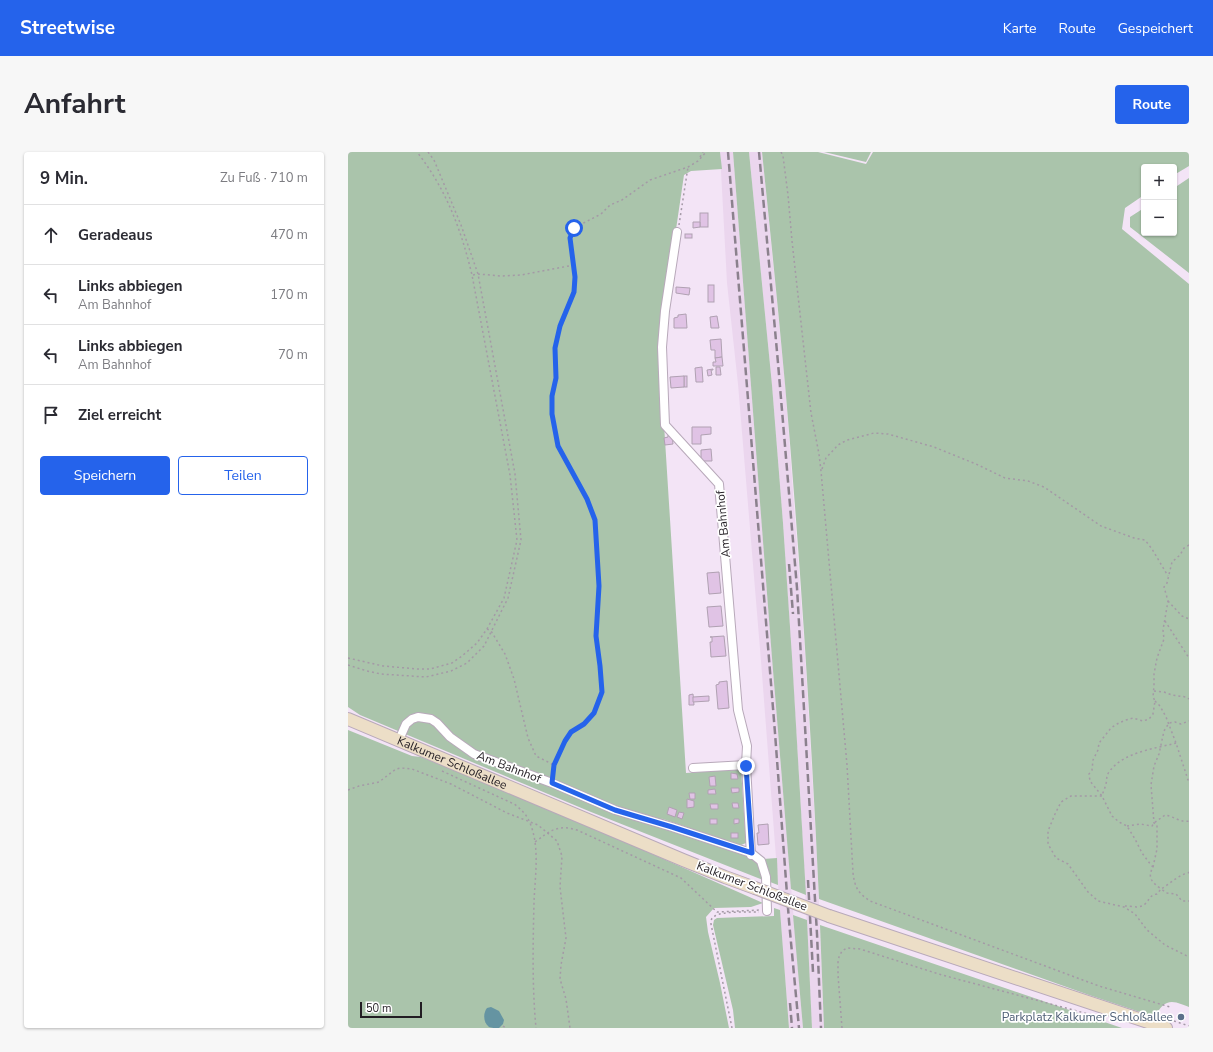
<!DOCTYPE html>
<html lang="de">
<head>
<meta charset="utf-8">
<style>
	:root { --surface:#fff; --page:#f7f7f7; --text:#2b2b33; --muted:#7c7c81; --line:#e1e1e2; --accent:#2563eb }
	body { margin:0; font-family:"Nunito Sans",sans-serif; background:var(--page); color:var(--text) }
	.controls { position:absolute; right:12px; top:12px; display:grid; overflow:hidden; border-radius:4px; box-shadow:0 1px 3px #0004 }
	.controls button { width:36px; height:36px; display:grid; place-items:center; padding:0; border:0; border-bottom:1px solid var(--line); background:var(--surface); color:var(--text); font:20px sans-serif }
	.scale { position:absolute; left:12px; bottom:10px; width:62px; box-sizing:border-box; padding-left:4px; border:2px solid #221d23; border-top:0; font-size:11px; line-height:14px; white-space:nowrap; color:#221d23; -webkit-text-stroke:3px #fff; paint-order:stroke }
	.stop { position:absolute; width:12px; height:12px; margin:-9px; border:3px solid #2563eb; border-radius:50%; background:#fff }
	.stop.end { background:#2563eb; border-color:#fff; box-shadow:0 1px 4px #0008 }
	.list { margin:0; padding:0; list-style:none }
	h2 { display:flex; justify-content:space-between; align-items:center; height:52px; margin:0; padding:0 16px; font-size:17px }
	h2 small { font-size:13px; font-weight:400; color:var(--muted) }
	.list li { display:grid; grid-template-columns:26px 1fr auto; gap:12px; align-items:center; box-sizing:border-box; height:60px; padding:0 16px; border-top:1px solid var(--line) }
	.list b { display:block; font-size:15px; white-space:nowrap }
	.list p { margin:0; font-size:13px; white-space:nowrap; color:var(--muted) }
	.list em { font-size:13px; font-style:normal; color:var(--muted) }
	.actions { display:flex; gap:8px; padding:12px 16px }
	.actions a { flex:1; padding:9px 0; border:1px solid var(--accent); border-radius:4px; text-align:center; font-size:14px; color:var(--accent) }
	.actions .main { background:var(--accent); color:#fff }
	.icon { flex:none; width:22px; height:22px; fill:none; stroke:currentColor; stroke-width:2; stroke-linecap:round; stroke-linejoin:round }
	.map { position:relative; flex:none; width:841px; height:876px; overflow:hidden; border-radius:4px }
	header { display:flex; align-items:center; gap:24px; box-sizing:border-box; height:56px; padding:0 20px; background:var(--accent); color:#fff }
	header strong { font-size:19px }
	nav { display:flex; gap:22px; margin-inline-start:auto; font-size:14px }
	.intro { display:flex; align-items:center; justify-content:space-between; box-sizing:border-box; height:96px; padding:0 24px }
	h1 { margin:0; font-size:28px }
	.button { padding:10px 18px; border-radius:4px; background:var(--accent); color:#fff; font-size:14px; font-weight:700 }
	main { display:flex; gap:24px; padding:0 24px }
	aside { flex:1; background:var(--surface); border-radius:4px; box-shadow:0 1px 3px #0004 }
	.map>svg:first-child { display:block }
</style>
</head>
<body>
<header>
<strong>Streetwise</strong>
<nav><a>Karte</a><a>Route</a><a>Gespeichert</a></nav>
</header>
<div class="intro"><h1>Anfahrt</h1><a class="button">Route</a></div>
<main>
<aside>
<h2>9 Min.<small>Zu Fuß · 710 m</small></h2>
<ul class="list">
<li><svg class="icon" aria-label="ahead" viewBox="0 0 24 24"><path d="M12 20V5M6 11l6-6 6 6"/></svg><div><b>Geradeaus</b></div><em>470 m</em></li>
<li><svg class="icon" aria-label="left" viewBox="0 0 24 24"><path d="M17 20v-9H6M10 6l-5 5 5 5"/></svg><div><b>Links abbiegen</b><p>Am Bahnhof</p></div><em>170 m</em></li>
<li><svg class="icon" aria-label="left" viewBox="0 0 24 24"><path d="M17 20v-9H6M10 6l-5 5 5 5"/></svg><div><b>Links abbiegen</b><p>Am Bahnhof</p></div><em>70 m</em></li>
<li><svg class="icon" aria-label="arrive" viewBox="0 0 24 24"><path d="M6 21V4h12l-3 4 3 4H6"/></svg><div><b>Ziel erreicht</b></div></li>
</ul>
<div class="actions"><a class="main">Speichern</a><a>Teilen</a></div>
</aside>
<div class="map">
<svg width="841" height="876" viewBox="0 0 841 876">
	<rect width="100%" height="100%" fill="#f3e4f6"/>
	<!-- built -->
	<g fill="#ebd6ee">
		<polygon points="372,0 385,0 430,581 455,876 441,876 413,509 390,232 379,131"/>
		<polygon points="401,0 414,0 437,231 457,502 469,705 476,876 464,876 452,639 435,371 424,233"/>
	</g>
	<!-- green -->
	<g fill="#aac4ab">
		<polygon points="0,0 372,0 374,17 343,19 336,23 316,159 316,272 338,621 393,617 398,691 393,693 388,692 312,666 403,703 412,712 415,728 243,660 12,563 0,555"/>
		<polygon points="385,0 401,0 424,233 435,371 444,505 458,743 443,737 424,506"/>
		<path d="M414,0H470L518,12L525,0H841V14L826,23V15H796V43L777,56L774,77L841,132V855C835,853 826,848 819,851C810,854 812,865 798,862L741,843L471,747C463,575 452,404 437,232C430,155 422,77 414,0Z"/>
		<polygon points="476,0 523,0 518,10"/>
		<polygon points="841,26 841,121 782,75 782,65 796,56 796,81 826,81 826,36"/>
		<polygon points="0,578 64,604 73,605 205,658 415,751 403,755 366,756 358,765 360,780 372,831 381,876 0,876"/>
		<polygon points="429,706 430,733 422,730 415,707"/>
		<polygon points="426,756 432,758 441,876 387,876 385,858 365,773 366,768 369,766 426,764"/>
		<polygon points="445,763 459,768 464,876 455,876"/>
		<polygon points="472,773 774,876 476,876"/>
	</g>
	<!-- water -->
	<path fill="#6594a2" d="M143,855L151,859L156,868L155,872L151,876C148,876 143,876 141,875C135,870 135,861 139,856Z"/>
	<!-- building -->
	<g fill="#e0c3e5" stroke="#b0a1b2">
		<rect x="352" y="61" width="8" height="14"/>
		<polygon points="345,70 352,70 352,75 345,76"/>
		<rect x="337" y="82" width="7" height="4"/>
		<rect x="360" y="133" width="6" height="17"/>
		<polygon points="328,135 342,136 341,143 328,141"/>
		<polygon points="338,162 339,176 326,176 326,166 330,165 330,163"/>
		<polygon points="369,164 371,176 363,176 362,165"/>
		<polygon points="373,187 374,205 367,206 367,198 363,198 362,188"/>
		<polygon points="374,205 375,214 365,214 365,210 368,210 367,206"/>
		<polygon points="354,215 355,230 348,230 347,216"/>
		<polygon points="368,215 372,215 373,223 368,223"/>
		<polygon points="365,217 365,218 363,218 364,223 360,224 359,218"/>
		<rect x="336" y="224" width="3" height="11"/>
		<polygon points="336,224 336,235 323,236 322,225"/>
		<polygon points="344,275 363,275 363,282 353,283 353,292 344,292"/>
		<polygon points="320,283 324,283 325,292 317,293 316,286 320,285"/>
		<polygon points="363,297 364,309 353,309 353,298"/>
		<polygon points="371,420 373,441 361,442 359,421"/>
		<polygon points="373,454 375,474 361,475 359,455"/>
		<polygon points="376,484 378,504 363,505 362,490 364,490 364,485 362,485"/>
		<polygon points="379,529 381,556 370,557 368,533 371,532 371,530"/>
		<polygon points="345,542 346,553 341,553 341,543"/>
		<polygon points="361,544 361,549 345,550 345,545"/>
		<polygon points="383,621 389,622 390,627 383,627"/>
		<polygon points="367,624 368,634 362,634 361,625"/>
		<polygon points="383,636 391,636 391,640 384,641"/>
		<polygon points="367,637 368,642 360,642 360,638"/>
		<polygon points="341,641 347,641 347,647 342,647"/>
		<polygon points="339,647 346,649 346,655 339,656"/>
		<polygon points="384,651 390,651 391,656 385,656"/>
		<polygon points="362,652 370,652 370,657 363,657"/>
		<polygon points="321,655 329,658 327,665 319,662"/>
		<polygon points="331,660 336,661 334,667 329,665"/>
		<rect x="362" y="667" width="7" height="5"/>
		<polygon points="386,667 391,667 391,671 386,672"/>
		<polygon points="420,672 421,692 410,693 409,681 411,681 410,673"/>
		<rect x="383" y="681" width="7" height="5"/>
	</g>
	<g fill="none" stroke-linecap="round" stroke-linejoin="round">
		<!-- minor casing -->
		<g stroke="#b8a9ba" stroke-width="10">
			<g id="minor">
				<polyline points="329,80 317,159 314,195 317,273 371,332 390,558 399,594 398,613 403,703"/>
				<polyline points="51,588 58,572 64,567 70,565 83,567 89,571 102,585 126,602 204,631 267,658 324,675 403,701 413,709 418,725 419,759"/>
				<polyline points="345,616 398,613"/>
			</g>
		</g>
		<!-- secondary casing -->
		<g stroke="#b8a9ba" stroke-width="14">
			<g id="secondary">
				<path id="s1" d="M0,567L335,708L377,725L407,736"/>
				<polyline points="481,764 818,876"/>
			</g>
		</g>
		<!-- path -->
		<g stroke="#a499a6" stroke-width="1.5" stroke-dasharray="2 3" stroke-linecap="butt">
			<path d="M433,0L435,4L440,43L444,89L463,261L471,302L473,319L499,613L505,721C507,736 510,741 522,749L751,834L822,855"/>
			<polyline points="352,5 355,0"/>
			<polyline points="331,73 340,15"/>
			<polyline points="125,123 130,122 153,124 173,123 226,113"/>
			<polyline points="474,317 478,306 490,293 499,288 526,281 540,282 586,295 628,312 657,326 680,329 696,335 753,374 786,386 797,388 804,397 820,424"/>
			<path d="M841,393L836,396L832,403L824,410L819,431L816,435L820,449L815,478L816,487L809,506L806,522V534L805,545L807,549L805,562L801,567L795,569L785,566L778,568L773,570L769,572L763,576L751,591L750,598L745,608L744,618L741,622L742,629L754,644L764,664L771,670L779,674L787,687L794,701L803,713L805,715C799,726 804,730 813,737C822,732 830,723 840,721L841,720"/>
			<polyline points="820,449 834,464 841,467"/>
			<polyline points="817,469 841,506"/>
			<polyline points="139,477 143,479 157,502 166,527 180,586 188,604 206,613"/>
			<path d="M0,506L35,514L70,517H82L104,511L114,504L129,491L139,477L156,446L169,388L162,323L124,123C113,77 98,37 69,0"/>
			<polyline points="0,513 19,519 33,522 78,525 103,519 119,511 136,494 160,446 173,388 167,322 130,122 113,73 86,8 80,0"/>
			<polyline points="806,539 816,540 824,543 838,545 841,547"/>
			<polyline points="807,549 812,554 818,565 828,591 841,631"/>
			<path d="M828,591C806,597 775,600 761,620C758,624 759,628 758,632C757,636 755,640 754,644H723L713,650L707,662L700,679V692L708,706L720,712L740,740L750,749L776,755L787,762L799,778L817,793L841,805"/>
			<path d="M94,619L166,652C173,657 179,663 182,671C192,695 187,724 186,750C185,792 184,834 188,876"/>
			<polyline points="205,624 206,613 217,589 223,580 237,572 246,561 253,540 252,514 248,484 251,434 247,368 239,347 210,294 204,262 204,244 208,226 207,195 213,174 226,140 227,125 222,86 226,76 253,62 262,53 274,48 302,28 340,15 350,9 358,0"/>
			<polyline points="0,638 11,634 31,630 48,617 53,616 64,617 103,632 159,661 190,673 209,689 214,704 212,735 218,786 213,813 212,827 218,847 222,876"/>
			<path d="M779,674L792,672L804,674L806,671L817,663C825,664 833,671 841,669"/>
			<path d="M187,690C202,679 209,672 229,678L333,726L369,760L412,758"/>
			<polyline points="805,715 809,697 809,673 806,671 803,633 806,614 811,602 816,579 821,571 827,570 833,572 841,569"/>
			<path d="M777,754C782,754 789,756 794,754C802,750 800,743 809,742L813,737L819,741L828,742L834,749H841"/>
			<polyline points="826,869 841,874"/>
			<polyline points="155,874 158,876"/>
			<path d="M384,876L363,772C363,768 363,766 367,764C373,759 402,760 411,760"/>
			<polyline points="494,876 490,823 490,810 491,805 494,799 499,796 512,797 594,823 744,863"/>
		</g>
		<!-- minor -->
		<use href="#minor" stroke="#fff" stroke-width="8"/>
		<!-- secondary -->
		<use href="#secondary" stroke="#ecdec7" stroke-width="12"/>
		<!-- rail -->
		<g stroke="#8b818d" stroke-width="2.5" stroke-dasharray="8 4" stroke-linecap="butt">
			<polyline points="380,0 427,581 441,769 451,876"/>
			<polyline points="411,0 430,211 449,436 469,782 473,876"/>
			<polyline points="441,412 445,462"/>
			<polyline points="460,728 465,820"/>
			<polyline points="442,851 444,876"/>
		</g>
		<!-- secondary-bridge casing -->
		<g stroke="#b8a9ba" stroke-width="14" stroke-linecap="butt">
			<polyline id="secondary-bridge" points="407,736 481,764"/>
		</g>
		<!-- secondary-bridge -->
		<use href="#secondary-bridge" stroke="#ecdec7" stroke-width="12"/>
	</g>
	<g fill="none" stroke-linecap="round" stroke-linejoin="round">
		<!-- route -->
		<polyline stroke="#2563eb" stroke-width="5" points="226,76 222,86 227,125 226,140 212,174 207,196 208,226 204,244 204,262 210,294 239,347 247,368 251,434 248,484 252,514 254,540 246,561 236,572 223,580 217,589 206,613 204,631 267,658 324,675 404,701 398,614"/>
	</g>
	<!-- markers -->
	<circle fill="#5c6f8a" stroke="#fff" stroke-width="1.5" cx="833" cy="865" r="4"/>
	<g text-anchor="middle" stroke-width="3.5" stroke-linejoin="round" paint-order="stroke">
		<!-- street labels -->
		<g font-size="12" fill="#221d23" stroke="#fff">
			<text transform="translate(375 372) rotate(-95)" y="4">Am Bahnhof</text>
			<text dy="4" stroke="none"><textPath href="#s1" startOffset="113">Kalkumer Schloßallee</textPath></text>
			<text transform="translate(161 615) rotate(21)" y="4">Am Bahnhof</text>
			<text transform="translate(404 734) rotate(21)" y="4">Kalkumer Schloßallee</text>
		</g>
		<!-- service labels -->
		<g font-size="12" fill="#4e5e75" stroke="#fff" text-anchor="end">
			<text x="825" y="869">Parkplatz Kalkumer Schloßallee</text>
		</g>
	</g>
</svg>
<div class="controls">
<button>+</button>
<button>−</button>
</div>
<div class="scale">50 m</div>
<div class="stop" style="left:226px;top:76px"></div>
<div class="stop end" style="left:398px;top:614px"></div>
</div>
</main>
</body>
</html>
